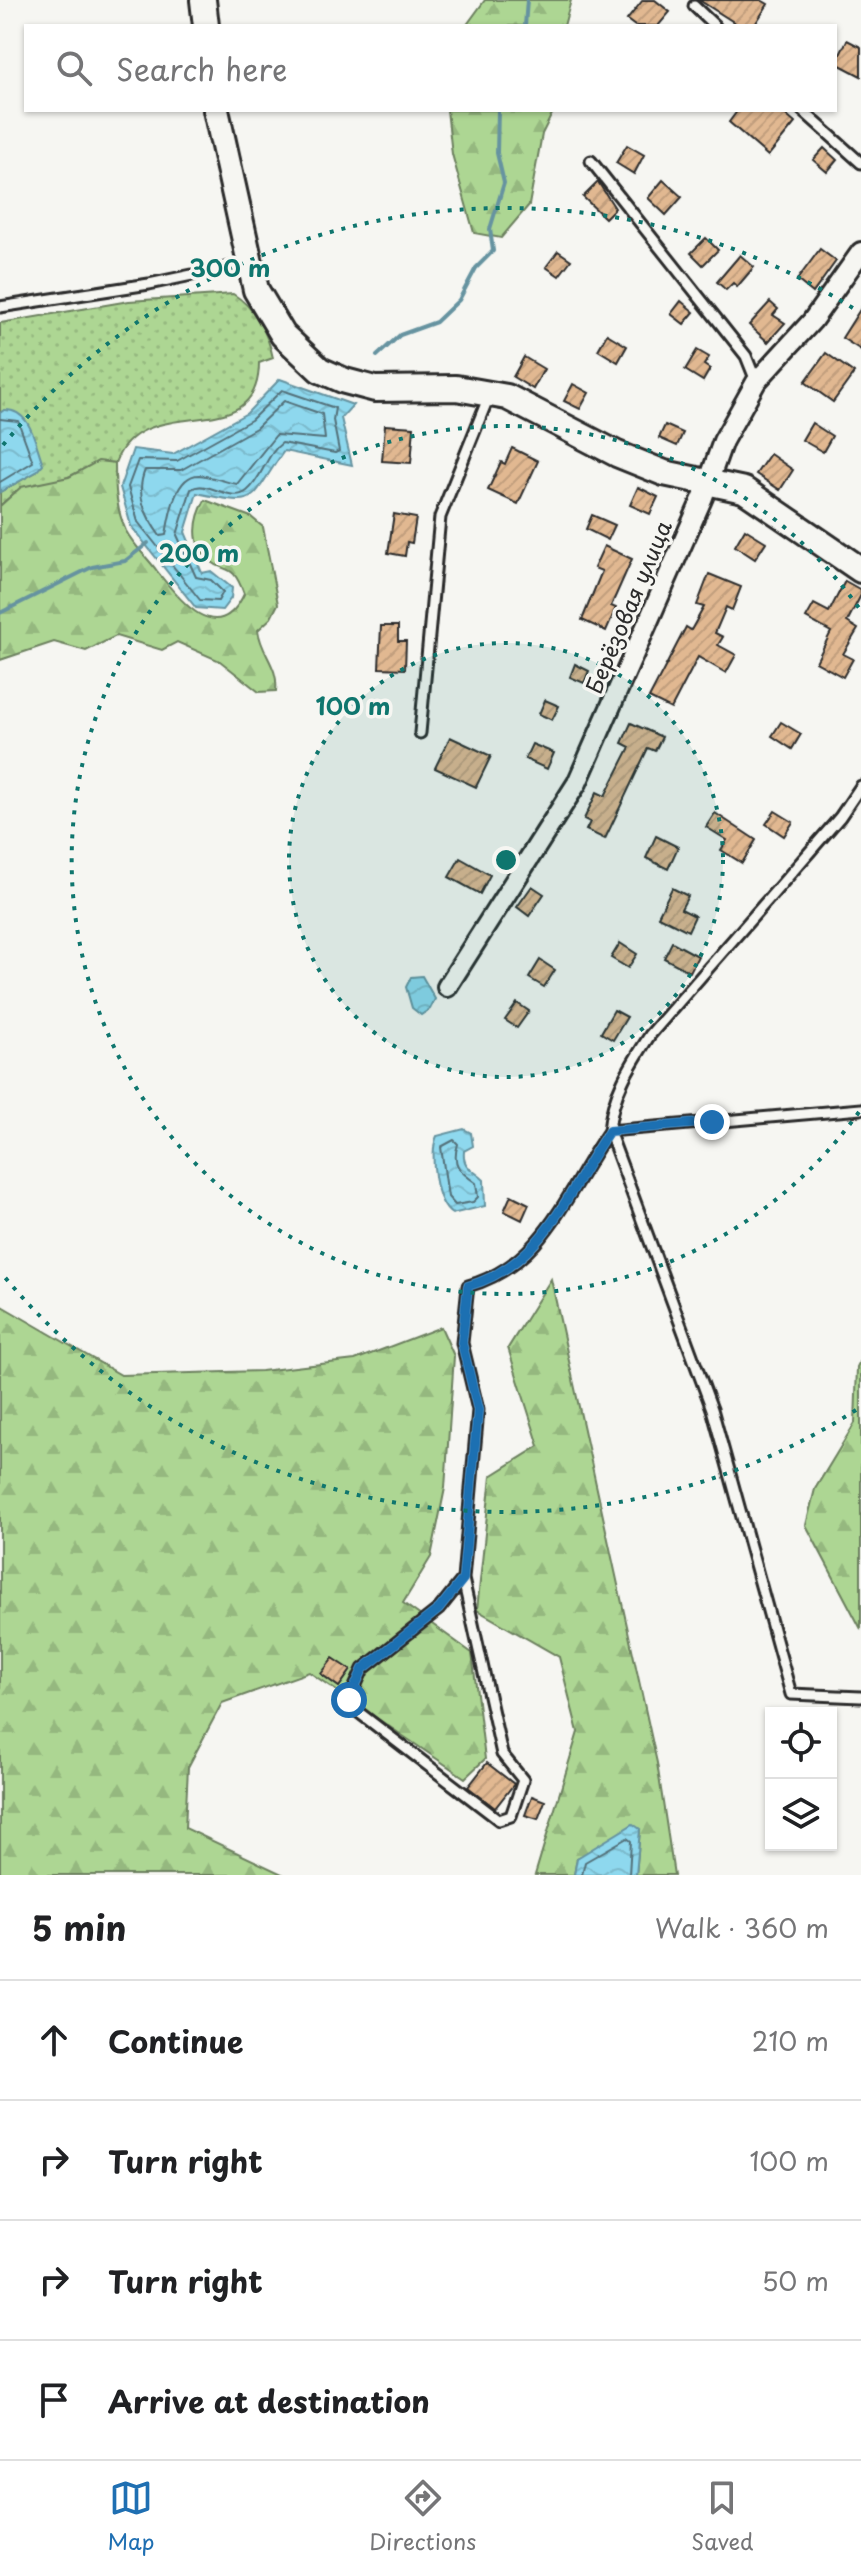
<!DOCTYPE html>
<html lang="en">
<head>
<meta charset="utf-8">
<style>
	:root { --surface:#fff; --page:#f6f6f6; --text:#202124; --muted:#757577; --line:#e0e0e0; --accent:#1f6fb2 }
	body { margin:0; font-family:"Playpen Sans",sans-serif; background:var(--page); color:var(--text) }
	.controls { position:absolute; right:24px; bottom:24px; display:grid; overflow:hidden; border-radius:0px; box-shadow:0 2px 6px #0004 }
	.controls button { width:72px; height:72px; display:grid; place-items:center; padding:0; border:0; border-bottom:2px solid var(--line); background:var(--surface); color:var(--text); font:40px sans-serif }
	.stop { position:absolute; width:24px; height:24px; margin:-18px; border:6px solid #1f6fb2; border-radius:50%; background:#fff }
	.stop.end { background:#1f6fb2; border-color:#fff; box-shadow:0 2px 8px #0008 }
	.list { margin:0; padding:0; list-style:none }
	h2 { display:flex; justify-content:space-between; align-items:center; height:104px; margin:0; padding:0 32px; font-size:34px }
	h2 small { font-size:26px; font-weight:400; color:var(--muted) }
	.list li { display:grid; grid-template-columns:52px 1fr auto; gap:24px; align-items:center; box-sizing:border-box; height:120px; padding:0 32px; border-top:2px solid var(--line) }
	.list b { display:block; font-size:30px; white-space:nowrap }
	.list em { font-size:26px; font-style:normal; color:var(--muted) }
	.icon { flex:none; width:44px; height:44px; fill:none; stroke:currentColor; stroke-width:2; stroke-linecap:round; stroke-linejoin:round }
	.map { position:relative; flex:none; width:861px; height:1875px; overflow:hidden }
	.search { position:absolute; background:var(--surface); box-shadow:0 2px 6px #0004; left:24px; right:24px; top:24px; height:88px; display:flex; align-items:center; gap:20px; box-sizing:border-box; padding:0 28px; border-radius:0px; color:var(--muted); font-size:30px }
	.sheet { height:584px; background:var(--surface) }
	nav { display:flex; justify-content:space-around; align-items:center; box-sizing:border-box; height:112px; border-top:2px solid var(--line); background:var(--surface); font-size:22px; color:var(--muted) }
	nav a { display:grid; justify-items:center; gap:4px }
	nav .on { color:var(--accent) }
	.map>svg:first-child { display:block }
</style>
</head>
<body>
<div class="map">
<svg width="861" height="1875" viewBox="0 0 861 1875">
	<defs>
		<pattern id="grass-dots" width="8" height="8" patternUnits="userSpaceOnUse" patternTransform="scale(2)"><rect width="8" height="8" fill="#add693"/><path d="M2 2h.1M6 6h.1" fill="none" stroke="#95b87f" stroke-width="1.8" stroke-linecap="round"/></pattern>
		<pattern id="forest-firs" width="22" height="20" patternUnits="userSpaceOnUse" patternTransform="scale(2)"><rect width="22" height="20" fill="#add693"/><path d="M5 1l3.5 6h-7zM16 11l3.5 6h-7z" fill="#95b87f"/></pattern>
		<pattern id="water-waves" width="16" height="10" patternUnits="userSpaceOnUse" patternTransform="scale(2)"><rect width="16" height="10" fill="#8ed8ee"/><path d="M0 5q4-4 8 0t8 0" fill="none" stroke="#7bbacc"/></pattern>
		<pattern id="building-hatch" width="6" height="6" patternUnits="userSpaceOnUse" patternTransform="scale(2)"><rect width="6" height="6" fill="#e1b891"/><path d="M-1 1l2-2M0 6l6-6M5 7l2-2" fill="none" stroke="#c19e7d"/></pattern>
	</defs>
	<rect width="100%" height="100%" fill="#f6f6f2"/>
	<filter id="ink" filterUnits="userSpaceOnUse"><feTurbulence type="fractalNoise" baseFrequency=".0125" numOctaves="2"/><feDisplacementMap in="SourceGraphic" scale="16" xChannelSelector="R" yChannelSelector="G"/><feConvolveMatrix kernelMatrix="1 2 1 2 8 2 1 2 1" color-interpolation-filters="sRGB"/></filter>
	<g filter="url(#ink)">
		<!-- grass -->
		<path fill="url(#grass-dots)" stroke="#6c805f" stroke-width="2" d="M233,294C255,307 268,334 273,358L259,363C259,454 144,387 115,463C94,460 87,469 68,477C37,488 28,477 0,506V492L36,472L5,410L0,413V323L129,301Z"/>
		<!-- forest -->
		<g fill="url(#forest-firs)" stroke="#6c805f" stroke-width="2">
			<polygon points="485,0 571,0 564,26 466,26"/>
			<polygon points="447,110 554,110 542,134 529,205 501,238 474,233 452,154"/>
			<path d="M98,461L115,463C115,487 116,509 126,531C134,546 147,557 157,571C179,600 218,649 244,594C232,561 227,575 209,560C190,544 195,518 205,500L251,517L263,527L278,604L271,618L258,630C261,654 279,666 276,691L259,692L220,661L177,642L162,650L116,636L86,651L54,642L0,660V506L21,487L69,477Z"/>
			<polygon points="551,1279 657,1763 674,1875 636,1875 640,1830 577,1858 574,1875 535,1875 578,1732 559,1657 477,1610 491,1476 539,1446 508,1348"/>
			<polygon points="0,1305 121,1375 261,1371 355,1360 441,1327 454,1356 445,1488 431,1557 403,1603 472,1653 485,1759 465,1778 309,1672 222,1703 188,1767 185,1828 284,1875 0,1875"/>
			<polygon points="861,1359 861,1629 806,1525 815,1489 855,1423 857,1367"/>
		</g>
		<!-- water -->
		<g fill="url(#water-waves)" stroke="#6693a0" stroke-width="2">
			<path d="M280,379L353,405L341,418L352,465L284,451C247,503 262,507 197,493L185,532L202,573L211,571L232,588L231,598L222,610L196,608L131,526L120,487L133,449L173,454L247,413Z"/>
			<path d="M4,410C31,409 35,443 43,464L36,472L0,492V413Z"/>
			<polygon points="422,976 435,999 430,1009 421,1015 412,1008 406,987 411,977"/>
			<path d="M464,1129L471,1133L473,1146L464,1151C462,1168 473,1169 484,1180L485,1206L452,1214C435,1203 429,1153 437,1136Z"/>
			<polygon points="633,1824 640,1829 636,1875 574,1875 577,1858"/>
		</g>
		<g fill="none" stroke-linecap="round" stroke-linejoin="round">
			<!-- shore -->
			<g stroke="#537079" stroke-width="2">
				<path d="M282,390L335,408L333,420L339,451L335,453L282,443C266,454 262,479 247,491C231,504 208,479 191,489L177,535L196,577L211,580L223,592L218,601L200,600L138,522L128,487L138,460L177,461L251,420Z"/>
				<path d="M284,401L322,414L325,439L276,435L237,484C225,482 211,476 199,475C175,475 169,517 166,535L160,536C145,515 135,494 145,470H181L256,428Z"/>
				<polyline points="0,419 18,421 33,462 0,482"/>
				<path d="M454,1140L458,1144C451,1165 460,1172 476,1183L478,1197L473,1202L455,1205L448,1197L441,1147Z"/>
				<polyline points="582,1875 585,1862 627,1838 631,1841 629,1875"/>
			</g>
			<!-- stream -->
			<g stroke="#6693a0" stroke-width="4">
				<polyline points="525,26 527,0"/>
				<polyline points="377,356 400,335 436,322 459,300 476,268 493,251 490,229 504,183 497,153 498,110"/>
				<polyline points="0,613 92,567 125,561 148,543"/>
			</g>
		</g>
		<!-- building -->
		<g fill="url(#building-hatch)" stroke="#2b2b2b" stroke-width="2">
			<polygon points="643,0 655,0 670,12 658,26 635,26 627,20"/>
			<polygon points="699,0 761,0 768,4 754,26 740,26"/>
			<polygon points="847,40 861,47 861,76 836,63"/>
			<polygon points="738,110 780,110 795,123 768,156 729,122"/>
			<polygon points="627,145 644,155 634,174 616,163"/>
			<polygon points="824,148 837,160 827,172 813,160"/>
			<polygon points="663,180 682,197 666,215 648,198"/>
			<polygon points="598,182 615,208 605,218 583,197"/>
			<polygon points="706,238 718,250 703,265 691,253"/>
			<polygon points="820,249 836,261 813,293 797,280"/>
			<polygon points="558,251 571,260 559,276 546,267"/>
			<polygon points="740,255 754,267 737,287 733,283 726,290 717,282"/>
			<polygon points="681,301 694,312 684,324 671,314"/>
			<polygon points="770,302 778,309 773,315 785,323 768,342 749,325"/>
			<polygon points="861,308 861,350 842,338"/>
			<polygon points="607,334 627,346 618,362 598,350"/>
			<polygon points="697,350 709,357 704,365 710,369 703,381 685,370"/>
			<polygon points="826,353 854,373 833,402 805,382"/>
			<polygon points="524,357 544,369 533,389 513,377"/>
			<polygon points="573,384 589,393 580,409 564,401"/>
			<polygon points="812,423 832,436 823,452 802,440"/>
			<polygon points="385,425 414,427 411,463 382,461"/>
			<polygon points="665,425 683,433 677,446 659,438"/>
			<polygon points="512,448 538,461 518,504 488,490 501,462 505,464"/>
			<polygon points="770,454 793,470 780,490 756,474"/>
			<polygon points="638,487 658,497 650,514 630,505"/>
			<polygon points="394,514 416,518 412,543 407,542 405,556 388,553"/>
			<polygon points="592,515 615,525 608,540 586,529"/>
			<polygon points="745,529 766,542 755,559 735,546"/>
			<polygon points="604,546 632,559 611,606 616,608 606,631 582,620 602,571 594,568"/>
			<polygon points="709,574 741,587 732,610 726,607 715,633 723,637 718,645 736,655 726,673 698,657 671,709 649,698 686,627 691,630 704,607 697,605"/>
			<polygon points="845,581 861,590 861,595 847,622 858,629 843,654 853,659 843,677 816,662 831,632 806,618 814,604 829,612"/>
			<polygon points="381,626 398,626 398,641 406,641 405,669 379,668"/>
			<polygon points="575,664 589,671 584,683 570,677"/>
			<polygon points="545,700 559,706 552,720 539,714"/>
			<polygon points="781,722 801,734 792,749 772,736"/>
			<polygon points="631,723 662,737 655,751 648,748 605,839 586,830 590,822 584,819 597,792 605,796 630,747 622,743"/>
			<polygon points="450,737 491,756 476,787 435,768"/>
			<polygon points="532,744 554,753 547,769 525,759"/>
			<polygon points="775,811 793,822 784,836 766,824"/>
			<polygon points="715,813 756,840 742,863 721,850 727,840 706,827"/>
			<polygon points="656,836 678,847 668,869 646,858"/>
			<polygon points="460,858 490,875 480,894 449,877"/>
			<polygon points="532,886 544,894 529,916 517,907"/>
			<polygon points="672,888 688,896 681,909 695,916 688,931 658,916"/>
			<polygon points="672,942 698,956 690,972 664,958"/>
			<polygon points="620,943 637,954 628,968 611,958"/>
			<polygon points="540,960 555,970 544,987 529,978"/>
			<polygon points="517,1003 529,1011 517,1028 505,1020"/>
			<polygon points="614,1010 627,1017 613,1040 601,1033"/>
			<polygon points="511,1195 529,1204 522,1220 504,1211"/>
			<polygon points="333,1658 351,1670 339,1687 321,1674"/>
			<polygon points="487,1763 514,1784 495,1808 468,1787"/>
			<polygon points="532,1796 545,1801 538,1819 525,1815"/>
		</g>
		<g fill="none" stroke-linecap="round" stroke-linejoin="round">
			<!-- lane casing -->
			<g stroke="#2b2b2b" stroke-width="15">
				<g id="lane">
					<polyline points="694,6 715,26"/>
					<polyline points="802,110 861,163"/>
					<polyline points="591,161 746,356 756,381"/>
					<polyline points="0,307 149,284 249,263"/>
					<polyline points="420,733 440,517 489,396"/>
					<path d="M861,786L840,817L650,1035C630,1066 612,1094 609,1131L712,1409L791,1694L861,1697"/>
					<polyline points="609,1131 861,1109"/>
					<path d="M463,1579L439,1609L363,1669L349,1700L353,1708L499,1820L511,1816L523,1780L502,1754L463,1579L478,1410L462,1343L468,1286C544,1265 567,1191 609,1131"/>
				</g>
			</g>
			<!-- street casing -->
			<g stroke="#2b2b2b" stroke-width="24">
				<polyline id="street" points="447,987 577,783 703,497 723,441 756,382 812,321 861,252"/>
			</g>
			<!-- secondary casing -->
			<g stroke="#2b2b2b" stroke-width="30">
				<g id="secondary">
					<polyline points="203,0 206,26"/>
					<polyline points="216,110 256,290 283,335 320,370 345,381 375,389 456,388 507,397 617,454 664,473 744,490 861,570"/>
				</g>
			</g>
			<!-- lane -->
			<use href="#lane" stroke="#f6f6f2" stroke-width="9"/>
			<!-- street -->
			<use href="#street" stroke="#f6f6f2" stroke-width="18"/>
			<!-- secondary -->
			<use href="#secondary" stroke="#f6f6f2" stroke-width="24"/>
		</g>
	</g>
	<g fill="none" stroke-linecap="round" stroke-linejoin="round" filter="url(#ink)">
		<!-- route -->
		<path stroke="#1f6fb2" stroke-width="10" d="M349,1700L363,1669L439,1609L463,1579L478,1410L462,1343L468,1286C543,1265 568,1191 609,1131L712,1122"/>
	</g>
	<!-- distance rings -->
	<circle cx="506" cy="860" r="217" fill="#0f766e" fill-opacity=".12"/>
	<g fill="none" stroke="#0f766e" stroke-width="4" stroke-dasharray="4 8">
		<circle cx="506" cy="860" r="217"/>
		<path d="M859 1112A434 434 0 1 1 859 608"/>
		<path d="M856 1410A652 652 0 0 1 3 1275M3 445A652 652 0 0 1 856 310"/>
	</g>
	<g text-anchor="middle" stroke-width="7" stroke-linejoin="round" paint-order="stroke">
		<!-- street labels -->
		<g font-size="22" fill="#2b2b2b" stroke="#f6f6f2">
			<text transform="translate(629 607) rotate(-67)" y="8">Берёзовая улица</text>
		</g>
	</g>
	<circle cx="506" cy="860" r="12" fill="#0f766e" stroke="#f6f6f2" stroke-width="4"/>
	<g font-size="24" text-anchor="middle" font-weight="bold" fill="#0f766e" stroke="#f6f6f2" stroke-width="7" stroke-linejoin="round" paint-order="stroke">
		<text x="230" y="277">300 m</text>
		<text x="199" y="562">200 m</text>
		<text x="353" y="715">100 m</text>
	</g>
</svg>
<div class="controls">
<button><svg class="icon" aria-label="locate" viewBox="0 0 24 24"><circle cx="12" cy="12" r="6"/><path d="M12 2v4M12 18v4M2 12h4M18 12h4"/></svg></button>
<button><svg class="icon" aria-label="layers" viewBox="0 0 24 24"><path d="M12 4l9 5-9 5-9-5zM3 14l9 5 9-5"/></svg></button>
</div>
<div class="stop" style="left:349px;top:1700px"></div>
<div class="stop end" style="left:712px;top:1122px"></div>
<div class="search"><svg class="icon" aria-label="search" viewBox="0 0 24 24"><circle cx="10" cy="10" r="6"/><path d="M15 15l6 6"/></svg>Search here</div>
</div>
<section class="sheet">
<h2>5 min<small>Walk · 360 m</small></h2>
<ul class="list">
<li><svg class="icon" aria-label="ahead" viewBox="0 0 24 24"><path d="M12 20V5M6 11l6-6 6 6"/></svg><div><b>Continue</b></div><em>210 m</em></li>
<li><svg class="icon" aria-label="right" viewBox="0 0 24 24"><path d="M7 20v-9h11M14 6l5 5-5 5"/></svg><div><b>Turn right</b></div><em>100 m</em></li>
<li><svg class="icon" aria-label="right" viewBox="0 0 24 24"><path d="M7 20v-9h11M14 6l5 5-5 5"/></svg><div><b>Turn right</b></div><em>50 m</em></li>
<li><svg class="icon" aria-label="arrive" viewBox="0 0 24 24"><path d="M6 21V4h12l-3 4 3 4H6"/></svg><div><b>Arrive at destination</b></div></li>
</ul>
</section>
<nav>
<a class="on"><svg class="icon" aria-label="map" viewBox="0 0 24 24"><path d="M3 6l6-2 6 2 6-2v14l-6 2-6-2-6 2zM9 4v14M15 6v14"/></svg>Map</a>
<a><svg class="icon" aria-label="directions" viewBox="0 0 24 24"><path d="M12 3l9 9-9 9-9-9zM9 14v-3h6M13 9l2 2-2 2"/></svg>Directions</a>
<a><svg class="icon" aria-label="saved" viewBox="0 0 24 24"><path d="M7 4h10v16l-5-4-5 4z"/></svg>Saved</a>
</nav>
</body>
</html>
